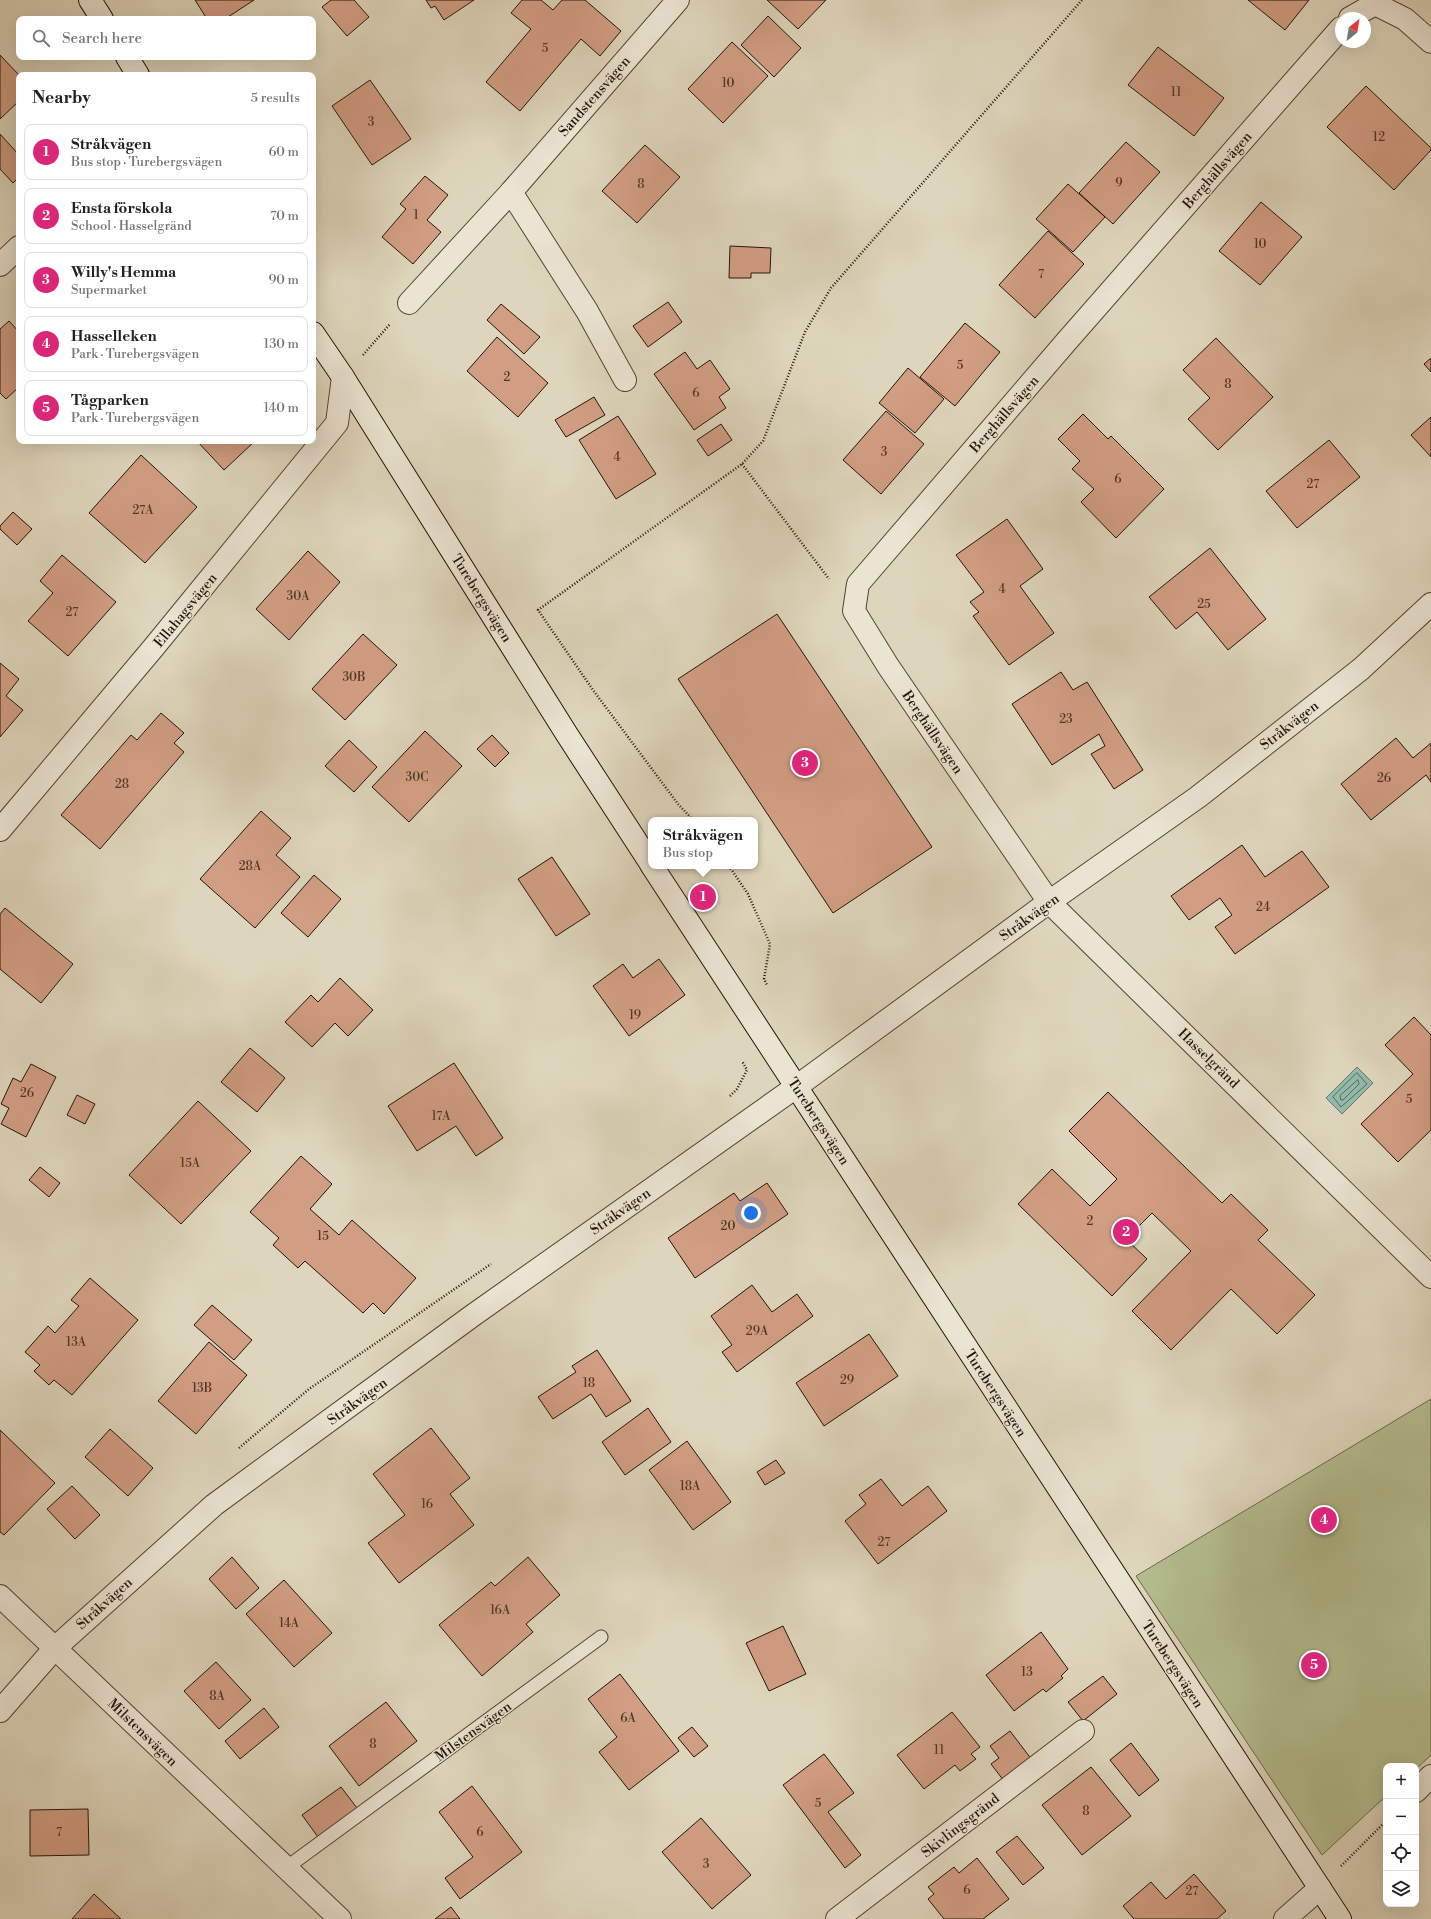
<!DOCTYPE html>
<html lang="en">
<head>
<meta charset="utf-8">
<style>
	:root { --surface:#fff; --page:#f2f2f2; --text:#202124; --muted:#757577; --line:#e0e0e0; --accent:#db2777 }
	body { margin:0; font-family:"Libre Bodoni",serif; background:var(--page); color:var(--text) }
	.controls { position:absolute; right:12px; bottom:12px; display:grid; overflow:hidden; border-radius:8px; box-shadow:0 4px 16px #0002 }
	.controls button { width:36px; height:36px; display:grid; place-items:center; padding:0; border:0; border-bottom:1px solid var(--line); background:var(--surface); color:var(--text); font:20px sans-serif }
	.compass { position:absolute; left:1335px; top:12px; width:36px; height:36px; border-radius:50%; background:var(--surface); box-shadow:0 4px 16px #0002; rotate:30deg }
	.you { position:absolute; left:751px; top:1213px; width:14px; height:14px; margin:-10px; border:3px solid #fff; border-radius:50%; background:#1a73e8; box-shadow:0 0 0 6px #1a73e833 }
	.badge { display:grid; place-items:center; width:26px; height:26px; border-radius:50%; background:var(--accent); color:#fff; font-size:13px; font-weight:700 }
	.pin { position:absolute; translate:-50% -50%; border:2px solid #fff; box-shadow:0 1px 4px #0006 }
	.popup { position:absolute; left:648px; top:817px; width:110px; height:52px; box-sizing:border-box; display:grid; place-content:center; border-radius:8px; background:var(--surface); filter:drop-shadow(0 1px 3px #0005); font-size:13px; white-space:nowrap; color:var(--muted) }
	.popup b { font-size:15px; color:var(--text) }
	.popup::after { content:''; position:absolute; left:50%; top:100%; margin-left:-8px; border:8px solid transparent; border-top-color:var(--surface) }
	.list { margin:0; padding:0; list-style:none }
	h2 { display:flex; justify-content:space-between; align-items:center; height:52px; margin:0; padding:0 16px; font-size:17px }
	h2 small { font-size:13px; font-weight:400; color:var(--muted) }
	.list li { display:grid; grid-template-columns:26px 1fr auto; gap:12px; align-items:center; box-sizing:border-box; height:56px; margin:0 8px 8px; padding:0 8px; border:1px solid var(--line); border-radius:8px }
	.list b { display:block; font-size:15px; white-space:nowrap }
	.list p { margin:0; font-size:13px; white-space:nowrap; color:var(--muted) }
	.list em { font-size:13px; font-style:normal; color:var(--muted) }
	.icon { flex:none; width:22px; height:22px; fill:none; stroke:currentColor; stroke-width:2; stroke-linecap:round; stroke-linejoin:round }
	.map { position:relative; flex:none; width:1431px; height:1919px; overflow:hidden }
	.search { position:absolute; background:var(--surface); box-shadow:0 4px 16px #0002; left:16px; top:16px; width:300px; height:44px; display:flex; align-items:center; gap:10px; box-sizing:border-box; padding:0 14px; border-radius:8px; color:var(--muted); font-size:15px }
	.panel { position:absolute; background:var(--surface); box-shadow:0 4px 16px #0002; left:16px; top:72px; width:300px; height:372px; border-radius:8px }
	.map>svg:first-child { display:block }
</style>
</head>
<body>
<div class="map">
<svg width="1431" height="1919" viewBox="0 0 1431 1919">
	<rect width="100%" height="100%" fill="#ded6bc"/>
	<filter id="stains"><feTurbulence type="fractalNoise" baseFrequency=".005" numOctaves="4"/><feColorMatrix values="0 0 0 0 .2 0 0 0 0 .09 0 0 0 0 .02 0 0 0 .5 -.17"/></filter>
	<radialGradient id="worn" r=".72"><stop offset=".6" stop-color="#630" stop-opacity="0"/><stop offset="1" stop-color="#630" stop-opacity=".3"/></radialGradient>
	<!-- green -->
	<polygon fill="#b4bd8e" stroke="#6c694a" points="1431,1399 1431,1755 1416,1769 1416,1766 1386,1766 1386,1796 1322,1855 1136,1576"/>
	<!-- water -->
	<polygon fill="#94baab" stroke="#677869" points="1357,1067 1373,1083 1342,1114 1326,1098"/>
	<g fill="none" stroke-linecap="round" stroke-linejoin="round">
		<!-- shore -->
		<g stroke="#5c6859" stroke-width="1">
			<polygon points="1357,1073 1367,1084 1341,1107 1333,1097"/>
			<polygon points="1358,1080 1359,1084 1343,1100 1341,1100 1340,1096"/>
		</g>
	</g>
	<!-- building -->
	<g fill="#d29e83" stroke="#231507">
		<polygon points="195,0 254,0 225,19 207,19"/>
		<polygon points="331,0 354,0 369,17 347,36 322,7"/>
		<polygon points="426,0 474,0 444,20 435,6 431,8"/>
		<polygon points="522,0 541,0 553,10 562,0 585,0 621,31 600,56 581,39 520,111 486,82 531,29 511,13"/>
		<polygon points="767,0 826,0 798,29"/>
		<polygon points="1248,0 1309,0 1285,30"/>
		<polygon points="768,16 801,48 774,77 741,45"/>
		<polygon points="732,42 768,76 723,123 688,89"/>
		<polygon points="1158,47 1224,98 1194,136 1128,85"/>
		<polygon points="0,55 19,75 19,101 0,119"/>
		<polygon points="370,80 411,139 372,165 332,106"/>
		<polygon points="1366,86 1431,148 1431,150 1394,190 1327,127"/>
		<polygon points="0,134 19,155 19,177 13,183 0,169"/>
		<polygon points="1126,142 1160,172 1113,224 1079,193"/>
		<polygon points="645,145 680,177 637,223 602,191"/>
		<polygon points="425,176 448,195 427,220 441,232 413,264 382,237 406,209 400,204"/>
		<polygon points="1068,184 1105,217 1073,252 1036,219"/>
		<polygon points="1261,202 1302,237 1260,285 1219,251"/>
		<polygon points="1048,231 1084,264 1035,318 999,285"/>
		<polygon points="730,246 771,248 770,273 751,273 751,278 729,278"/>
		<polygon points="668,302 682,322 648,347 633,326"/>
		<polygon points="501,304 540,337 524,354 487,320"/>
		<polygon points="9,321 19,332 19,387 6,399 0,393 0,329"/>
		<polygon points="965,323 1000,352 955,406 920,377"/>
		<polygon points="497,337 548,383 518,417 467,371"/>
		<polygon points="1216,338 1273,397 1218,450 1188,419 1210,398 1183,370"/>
		<polygon points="685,352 697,369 710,360 730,389 719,397 726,408 694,430 654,374"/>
		<polygon points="1431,358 1431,372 1424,364"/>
		<polygon points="908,368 944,399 915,433 879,403"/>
		<polygon points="594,397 605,415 566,437 555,420"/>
		<polygon points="886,411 924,444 881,494 843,460"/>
		<polygon points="1083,414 1108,439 1111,436 1164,489 1116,538 1081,502 1094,489 1072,469 1080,461 1058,439"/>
		<polygon points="618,416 656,474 616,499 579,440"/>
		<polygon points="1431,417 1431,457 1411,435"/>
		<polygon points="721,424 732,440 708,456 697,440"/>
		<polygon points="1329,440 1360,477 1297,528 1266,491"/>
		<polygon points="197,441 255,441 224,470"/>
		<polygon points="141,455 197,507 145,563 89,513"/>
		<polygon points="13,512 32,529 17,545 0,529 0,526"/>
		<polygon points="1007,519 1043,569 1020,586 1054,633 1009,665 973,616 979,612 970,602 984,592 956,555"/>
		<polygon points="1210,548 1266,619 1228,650 1197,612 1176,629 1149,597"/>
		<polygon points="308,551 340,582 289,640 256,609"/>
		<polygon points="62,555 116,602 68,656 28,621 53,593 40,581"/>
		<polygon points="777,614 932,847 833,913 678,679"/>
		<polygon points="363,634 397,665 345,720 312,689"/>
		<polygon points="0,663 19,679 6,696 23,710 0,737"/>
		<polygon points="1061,672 1073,690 1087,682 1143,770 1114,789 1091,754 1105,746 1099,734 1052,765 1012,704"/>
		<polygon points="161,713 184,733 174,743 184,752 100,849 61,815 131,735 137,740"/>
		<polygon points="425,731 462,766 409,822 372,787"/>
		<polygon points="492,735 509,753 495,767 477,749"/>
		<polygon points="1396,738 1413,758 1431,743 1431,782 1426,775 1371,820 1341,784"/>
		<polygon points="349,740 377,767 354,792 325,766"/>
		<polygon points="261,811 291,838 276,855 300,877 255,928 200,879"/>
		<polygon points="1242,845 1265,877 1302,851 1329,887 1235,954 1215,927 1232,915 1220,898 1189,920 1171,896"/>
		<polygon points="552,857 590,914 556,936 518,879"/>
		<polygon points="314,875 341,899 308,937 281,913"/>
		<polygon points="5,908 73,964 41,1003 0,969 0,914"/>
		<polygon points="659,959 685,995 629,1036 593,986 623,964 633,978"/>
		<polygon points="340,978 373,1010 348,1036 335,1023 312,1047 285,1022 311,995 318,1002"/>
		<polygon points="1414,1017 1431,1035 1431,1130 1398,1162 1361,1124 1413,1074 1385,1045"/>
		<polygon points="250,1048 285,1078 257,1112 221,1082"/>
		<polygon points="454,1063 503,1138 476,1156 456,1126 417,1151 388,1106"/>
		<polygon points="31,1064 56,1077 26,1137 1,1124 9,1108 1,1104 13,1078 21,1082"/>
		<polygon points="1108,1092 1222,1203 1231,1194 1268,1230 1258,1240 1315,1295 1277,1334 1231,1289 1171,1350 1132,1311 1191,1251 1152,1213 1126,1239 1147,1259 1112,1296 1018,1204 1052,1169 1090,1206 1117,1179 1069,1131"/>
		<polygon points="77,1095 95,1104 85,1124 67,1115"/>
		<polygon points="198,1101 251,1151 181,1224 129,1175"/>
		<polygon points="301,1156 332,1184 310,1209 339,1235 352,1220 416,1278 384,1314 373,1303 363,1313 305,1261 298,1268 273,1245 279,1238 250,1212"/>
		<polygon points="40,1167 60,1183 49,1197 29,1180"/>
		<polygon points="767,1183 788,1214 695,1278 668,1238 734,1193 740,1201"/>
		<polygon points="90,1278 138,1320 72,1395 54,1380 49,1385 34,1371 40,1365 25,1352 48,1326 55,1333 79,1306 71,1300"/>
		<polygon points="752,1285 772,1312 797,1294 813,1316 737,1372 722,1352 732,1345 711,1316"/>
		<polygon points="212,1305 252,1340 234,1360 194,1325"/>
		<polygon points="869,1334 898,1376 824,1426 796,1383"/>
		<polygon points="209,1342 247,1375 196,1434 158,1401"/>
		<polygon points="597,1350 631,1401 606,1417 591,1394 553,1419 538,1397 576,1372 572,1366"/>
		<polygon points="648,1408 671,1442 625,1475 602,1442"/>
		<polygon points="431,1428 470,1478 450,1494 474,1525 399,1583 368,1543 405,1515 373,1474"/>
		<polygon points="110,1429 153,1468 128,1496 85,1457"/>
		<polygon points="0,1430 55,1483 4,1535 0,1532"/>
		<polygon points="687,1441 731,1502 693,1530 649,1470"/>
		<polygon points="776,1460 785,1473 765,1485 757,1472"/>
		<polygon points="881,1479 902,1506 928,1486 947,1511 878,1564 845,1521 866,1504 859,1495"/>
		<polygon points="72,1486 100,1515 75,1539 47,1509"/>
		<polygon points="232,1557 259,1588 236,1609 209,1579"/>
		<polygon points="528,1557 560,1595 526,1624 533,1632 482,1676 439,1625 491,1582 495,1586"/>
		<polygon points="284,1580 332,1633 294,1667 246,1614"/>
		<polygon points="783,1626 806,1674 769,1691 746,1643"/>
		<polygon points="1041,1632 1068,1669 1061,1676 1063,1678 1046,1692 1043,1689 1014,1711 986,1675"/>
		<polygon points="216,1662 251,1700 219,1729 184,1691"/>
		<polygon points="620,1674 679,1751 629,1790 599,1752 617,1737 588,1699"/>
		<polygon points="1103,1676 1117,1694 1083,1721 1068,1702"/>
		<polygon points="386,1702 417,1741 359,1786 329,1746"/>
		<polygon points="264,1708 279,1727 240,1759 225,1741"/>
		<polygon points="952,1712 980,1747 971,1754 976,1759 960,1771 955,1765 924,1789 897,1755"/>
		<polygon points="692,1727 708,1746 694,1757 678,1738"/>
		<polygon points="1010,1731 1032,1760 1004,1781 991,1764 999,1758 990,1746"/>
		<polygon points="1131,1743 1159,1780 1139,1796 1110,1760"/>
		<polygon points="824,1754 854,1793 828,1812 861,1855 845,1868 783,1785"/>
		<polygon points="1091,1767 1131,1816 1082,1855 1042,1805"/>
		<polygon points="472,1786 522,1852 460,1899 445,1878 473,1857 439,1812"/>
		<polygon points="341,1787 357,1808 318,1837 302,1815"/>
		<polygon points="88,1809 89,1855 30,1856 30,1810"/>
		<polygon points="701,1818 751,1875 712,1909 662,1852"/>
		<polygon points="1017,1836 1044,1868 1023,1885 996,1852"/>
		<polygon points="977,1858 1009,1899 983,1919 944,1919 928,1899 934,1894 928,1887 954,1867 959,1873"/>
		<polygon points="1194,1874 1226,1911 1217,1919 1134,1919 1123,1906 1151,1882 1166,1899"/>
		<polygon points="94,1894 121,1919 72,1919"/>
		<polygon points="451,1907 460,1919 435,1919"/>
	</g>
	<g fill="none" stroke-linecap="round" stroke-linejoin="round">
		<!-- lane casing -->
		<g stroke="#524534" stroke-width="15">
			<polyline id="lane" points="286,1868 601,1637"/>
		</g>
		<!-- street casing -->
		<g stroke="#524534" stroke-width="24">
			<g id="street">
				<polyline points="1375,4 1405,19 1431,42"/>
				<polyline points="1350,18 1375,4 1374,0"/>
				<polyline points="1341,28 1066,342 858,584 854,611 888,666 1049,902 1431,1277"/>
				<polyline points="511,192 587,311 625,380"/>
				<polyline points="0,265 19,247"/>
				<polyline points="409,303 511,192 678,0"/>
				<polyline points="0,830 154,647 337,423 343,377"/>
				<polyline points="0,1596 340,1919"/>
				<polyline points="0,1711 55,1648 214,1505 472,1316 796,1087 1049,902 1198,797 1361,669 1431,604"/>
				<polyline points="1416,1791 1431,1776"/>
				<polyline points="837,1919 1083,1731"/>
				<polyline points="1285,1919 1320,1888"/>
			</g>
		</g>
		<!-- secondary casing -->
		<g stroke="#231507" stroke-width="24">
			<g id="secondary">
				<polyline points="90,0 102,19"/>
				<polyline points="127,57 138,75"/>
				<polyline points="313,333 343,377 566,733 651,864"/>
				<polyline points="652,866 1340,1919"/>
			</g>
		</g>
		<!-- path -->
		<g stroke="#231507" stroke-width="2.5" stroke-dasharray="1 2" stroke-linecap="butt">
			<polyline points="363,355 390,324"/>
			<polyline points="742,464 829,579"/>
			<polyline points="693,820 678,804 593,690 538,610 742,464 763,441 805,332 831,288 1082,0"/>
			<polyline points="729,866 748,894 770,944 764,979 767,985"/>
			<polyline points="730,1096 737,1089 747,1070 742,1061"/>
			<polyline points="239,1448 309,1389 491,1264"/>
			<polyline points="1341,1866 1386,1821"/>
		</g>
		<!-- lane -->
		<use href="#lane" stroke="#eae4d3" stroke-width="13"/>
		<!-- street -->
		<use href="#street" stroke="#eae4d3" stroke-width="22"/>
		<!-- secondary -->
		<use href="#secondary" stroke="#eae4d3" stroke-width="22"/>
	</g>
	<g text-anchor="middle" stroke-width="3" stroke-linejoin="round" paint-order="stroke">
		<!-- number labels -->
		<g font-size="12" fill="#4f3726">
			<text x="545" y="52">5</text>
			<text x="728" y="87">10</text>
			<text x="1176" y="96">11</text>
			<text x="371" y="126">3</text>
			<text x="1379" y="141">12</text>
			<text x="1119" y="187">9</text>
			<text x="641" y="188">8</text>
			<text x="416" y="219">1</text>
			<text x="1260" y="248">10</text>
			<text x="1041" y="278">7</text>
			<text x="960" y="369">5</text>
			<text x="507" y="381">2</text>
			<text x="1228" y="388">8</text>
			<text x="696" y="397">6</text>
			<text x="884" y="456">3</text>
			<text x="617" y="461">4</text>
			<text x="1118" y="483">6</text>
			<text x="1313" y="488">27</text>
			<text x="143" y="514">27A</text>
			<text x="1002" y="593">4</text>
			<text x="298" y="600">30A</text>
			<text x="1204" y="608">25</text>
			<text x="72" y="616">27</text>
			<text x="354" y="681">30B</text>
			<text x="1066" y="723">23</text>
			<text x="417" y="781">30C</text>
			<text x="1384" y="782">26</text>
			<text x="122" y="788">28</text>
			<text x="250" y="870">28A</text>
			<text x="1263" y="911">24</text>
			<text x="635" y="1019">19</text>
			<text x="27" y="1097">26</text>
			<text x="1409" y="1103">5</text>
			<text x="441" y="1120">17A</text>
			<text x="190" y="1167">15A</text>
			<text x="1090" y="1225">2</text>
			<text x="728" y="1230">20</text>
			<text x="323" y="1240">15</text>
			<text x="757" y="1335">29A</text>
			<text x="76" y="1346">13A</text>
			<text x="847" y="1384">29</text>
			<text x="589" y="1387">18</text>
			<text x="202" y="1392">13B</text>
			<text x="690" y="1490">18A</text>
			<text x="427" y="1508">16</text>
			<text x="884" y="1546">27</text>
			<text x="500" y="1614">16A</text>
			<text x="289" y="1627">14A</text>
			<text x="1027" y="1676">13</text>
			<text x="217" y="1700">8A</text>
			<text x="628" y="1722">6A</text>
			<text x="373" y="1748">8</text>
			<text x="939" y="1754">11</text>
			<text x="818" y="1807">5</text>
			<text x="1086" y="1815">8</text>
			<text x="59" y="1836">7</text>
			<text x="480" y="1836">6</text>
			<text x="706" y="1868">3</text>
			<text x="967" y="1894">6</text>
			<text x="1192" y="1895">27</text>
		</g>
		<!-- street labels -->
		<g font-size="14" fill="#231507" stroke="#eae4d3">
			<text transform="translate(594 96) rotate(-49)" y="5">Sandstensvägen</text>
			<text transform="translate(1217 170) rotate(-49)" y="5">Berghällsvägen</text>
			<text transform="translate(1004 414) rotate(-49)" y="5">Berghällsvägen</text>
			<text transform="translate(482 598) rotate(58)" y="5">Turebergsvägen</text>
			<text transform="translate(185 610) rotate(-51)" y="5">Ellahagsvägen</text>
			<text transform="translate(1289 725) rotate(-38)" y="5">Stråkvägen</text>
			<text transform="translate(933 732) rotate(56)" y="5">Berghällsvägen</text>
			<text transform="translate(1029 917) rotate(-36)" y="5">Stråkvägen</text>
			<text transform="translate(1209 1058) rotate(44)" y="5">Hasselgränd</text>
			<text transform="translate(819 1121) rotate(57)" y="5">Turebergsvägen</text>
			<text transform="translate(620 1211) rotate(-35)" y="5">Stråkvägen</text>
			<text transform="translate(996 1393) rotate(57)" y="5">Turebergsvägen</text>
			<text transform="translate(357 1401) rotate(-36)" y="5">Stråkvägen</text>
			<text transform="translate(104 1603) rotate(-42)" y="5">Stråkvägen</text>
			<text transform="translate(1173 1664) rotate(57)" y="5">Turebergsvägen</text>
			<text transform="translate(473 1731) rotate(-36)" y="5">Milstensvägen</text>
			<text transform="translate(143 1732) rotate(44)" y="5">Milstensvägen</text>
			<text transform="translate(960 1825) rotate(-38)" y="5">Skivlingsgränd</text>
		</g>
	</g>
	<rect width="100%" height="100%" filter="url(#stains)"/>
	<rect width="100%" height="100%" fill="url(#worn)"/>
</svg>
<div class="controls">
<button>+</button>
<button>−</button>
<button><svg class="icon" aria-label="locate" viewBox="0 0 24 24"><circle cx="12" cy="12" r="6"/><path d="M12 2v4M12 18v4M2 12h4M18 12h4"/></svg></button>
<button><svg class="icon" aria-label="layers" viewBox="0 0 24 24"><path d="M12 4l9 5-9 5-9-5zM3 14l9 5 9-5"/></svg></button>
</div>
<svg class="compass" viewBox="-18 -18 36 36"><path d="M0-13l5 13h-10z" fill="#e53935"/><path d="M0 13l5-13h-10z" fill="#757577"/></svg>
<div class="you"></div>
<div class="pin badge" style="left:703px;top:897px">1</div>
<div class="popup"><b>Stråkvägen</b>Bus stop</div>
<div class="pin badge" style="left:1126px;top:1232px">2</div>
<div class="pin badge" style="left:805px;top:763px">3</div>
<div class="pin badge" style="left:1324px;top:1520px">4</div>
<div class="pin badge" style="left:1314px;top:1665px">5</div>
<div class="search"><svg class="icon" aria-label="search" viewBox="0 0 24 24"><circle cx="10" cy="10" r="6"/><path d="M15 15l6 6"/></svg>Search here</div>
<section class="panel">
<h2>Nearby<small>5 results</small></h2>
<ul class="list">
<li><span class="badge">1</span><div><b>Stråkvägen</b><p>Bus stop · Turebergsvägen</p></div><em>60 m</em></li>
<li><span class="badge">2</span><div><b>Ensta förskola</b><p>School · Hasselgränd</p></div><em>70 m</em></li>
<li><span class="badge">3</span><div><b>Willy's Hemma</b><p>Supermarket</p></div><em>90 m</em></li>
<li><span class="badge">4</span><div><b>Hasselleken</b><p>Park · Turebergsvägen</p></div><em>130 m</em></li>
<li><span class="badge">5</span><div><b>Tågparken</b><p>Park · Turebergsvägen</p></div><em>140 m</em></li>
</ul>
</section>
</div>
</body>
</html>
